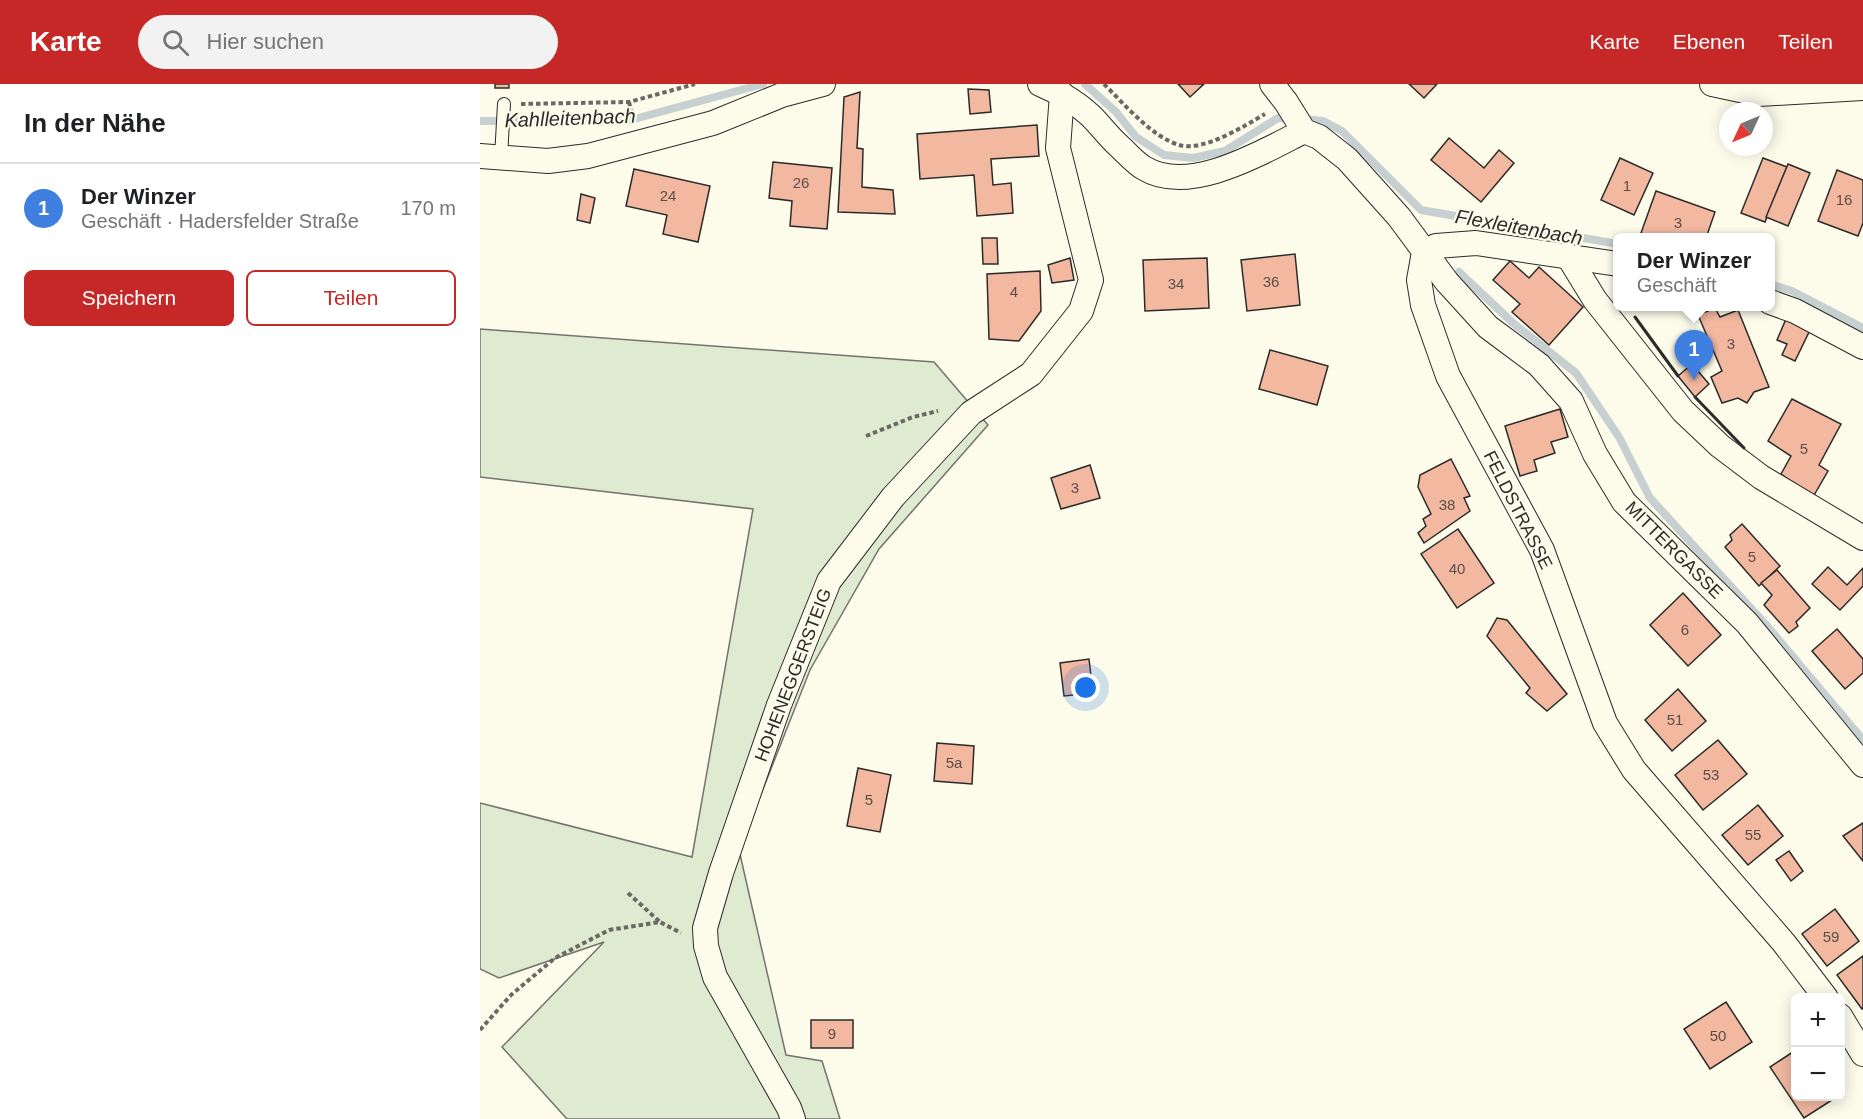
<!DOCTYPE html>
<html lang="de">
<head>
<meta charset="utf-8">
<style>
	:root { --surface:#fff; --page:#f2f2f2; --text:#202124; --muted:#757577; --line:#e0e0e0; --accent:#c62828 }
	body { margin:0; font-family:Arial,sans-serif; background:var(--page); color:var(--text) }
	.controls { position:absolute; right:18px; bottom:18px; display:grid; overflow:hidden; border-radius:9px; box-shadow:0 3px 15px #0003 }
	.controls button { width:54px; height:54px; display:grid; place-items:center; padding:0; border:0; border-bottom:2px solid var(--line); background:var(--surface); color:var(--text); font:30px sans-serif }
	.compass { position:absolute; left:1239px; top:18px; width:54px; height:54px; border-radius:50%; background:var(--surface); box-shadow:0 3px 15px #0003; rotate:226deg }
	.you { position:absolute; left:606px; top:604px; width:21px; height:21px; margin:-15px; border:4px solid #fff; border-radius:50%; background:#1a73e8; box-shadow:0 0 0 9px #1a73e833 }
	.badge { display:grid; place-items:center; width:39px; height:39px; border-radius:50%; background:var(--accent); color:#fff; font-size:20px; font-weight:700 }
	.pin { position:absolute; translate:-50% -50px; filter:drop-shadow(0 2px 3px #0008) }
	.pin::after { content:''; position:absolute; top:32px; width:21px; height:18px; background:inherit; clip-path:polygon(0 0,100% 0,50% 100%) }
	.popup { position:absolute; left:1133px; top:149px; width:162px; height:78px; box-sizing:border-box; display:grid; place-content:center; border-radius:9px; background:var(--surface); filter:drop-shadow(0 2px 4px #0005); font-size:20px; white-space:nowrap; color:var(--muted) }
	.popup b { font-size:22px; color:var(--text) }
	.popup::after { content:''; position:absolute; left:50%; top:100%; margin-left:-12px; border:12px solid transparent; border-top-color:var(--surface) }
	.list { margin:0; padding:0; list-style:none }
	h2 { display:flex; justify-content:space-between; align-items:center; height:78px; margin:0; padding:0 24px; font-size:26px }
	h2 small { font-size:20px; font-weight:400; color:var(--muted) }
	.list li { display:grid; grid-template-columns:39px 1fr auto; gap:18px; align-items:center; box-sizing:border-box; height:90px; padding:0 24px; border-top:2px solid var(--line) }
	.list b { display:block; font-size:22px; white-space:nowrap }
	.list p { margin:0; font-size:20px; white-space:nowrap; color:var(--muted) }
	.list em { font-size:20px; font-style:normal; color:var(--muted) }
	.actions { display:flex; gap:12px; padding:18px 24px }
	.actions a { flex:1; padding:14px 0; border:2px solid var(--accent); border-radius:9px; text-align:center; font-size:21px; color:var(--accent) }
	.actions .main { background:var(--accent); color:#fff }
	.icon { flex:none; width:33px; height:33px; fill:none; stroke:currentColor; stroke-width:2; stroke-linecap:round; stroke-linejoin:round }
	.map { position:relative; flex:none; width:1383px; height:1035px; overflow:hidden }
	header { display:flex; align-items:center; gap:36px; box-sizing:border-box; height:84px; padding:0 30px; background:var(--accent); color:#fff }
	header strong { font-size:28px }
	nav { display:flex; gap:33px; margin-inline-start:auto; font-size:21px }
	.search { width:420px; height:54px; background:var(--page); display:flex; align-items:center; gap:15px; box-sizing:border-box; padding:0 21px; border-radius:33px; color:var(--muted); font-size:22px }
	main { display:flex }
	aside { flex:1; background:var(--surface) }
	.map>svg:first-child { display:block }
</style>
</head>
<body>
<header>
<strong>Karte</strong>
<div class="search"><svg class="icon" aria-label="search" viewBox="0 0 24 24"><circle cx="10" cy="10" r="6"/><path d="M15 15l6 6"/></svg>Hier suchen</div>
<nav><a>Karte</a><a>Ebenen</a><a>Teilen</a></nav>
</header>
<main>
<aside>
<h2>In der Nähe<small></small></h2>
<ul class="list">
<li><span class="badge" style="background:#3f7fe0">1</span><div><b>Der Winzer</b><p>Geschäft · Hadersfelder Straße</p></div><em>170 m</em></li>
</ul>
<div class="actions"><a class="main">Speichern</a><a>Teilen</a></div>
</aside>
<div class="map">
<svg width="1383" height="1035" viewBox="0 0 1383 1035">
	<rect width="100%" height="100%" fill="#fdfbea"/>
	<!-- green -->
	<polygon fill="#deebd1" stroke="#74746e" stroke-width="1.5" points="0,245 454,278 508,341 399,465 330,586 259,766 306,971 342,977 360,1035 87,1035 22,963 124,858 19,894 0,885 0,719 212,773 273,425 0,393"/>
	<g fill="none" stroke-linecap="round" stroke-linejoin="round">
		<!-- stream -->
		<g stroke="#c7d0d0" stroke-width="8">
			<polyline points="605,0 636,28 656,53 684,71 713,74 745,67 798,34 811,35"/>
			<polyline points="823,35 843,37 862,47 941,126 1138,160"/>
			<polyline points="0,37 147,37 283,0"/>
			<polyline points="979,188 1033,239 1096,289 1139,353 1170,414 1288,543 1383,656"/>
			<polyline points="1290,200 1312,207 1383,244"/>
		</g>
	</g>
	<!-- building -->
	<g fill="#f2b8a0" stroke="#2b2b2b" stroke-width="1.5">
		<rect x="15" y="0" width="14" height="4"/>
		<polygon points="698,0 724,0 710,13"/>
		<polygon points="929,0 957,0 944,14"/>
		<polygon points="488,5 509,6 511,28 490,30"/>
		<polygon points="380,8 377,64 383,65 382,103 413,106 415,130 358,128 364,13"/>
		<polygon points="557,41 559,72 511,75 513,101 531,99 533,129 497,132 494,91 440,95 437,50"/>
		<polygon points="969,54 1004,84 1019,66 1034,79 1001,118 951,76"/>
		<polygon points="1140,74 1173,89 1154,131 1121,116"/>
		<polygon points="1283,74 1307,83 1285,138 1261,129"/>
		<polygon points="293,78 352,84 347,145 310,142 312,117 289,114"/>
		<polygon points="1308,80 1330,89 1308,142 1286,133"/>
		<polygon points="154,85 230,102 218,158 183,150 187,131 146,122"/>
		<polygon points="1357,86 1383,96 1383,139 1378,152 1338,137"/>
		<polygon points="1176,107 1235,128 1226,154 1174,154 1161,149"/>
		<polygon points="101,110 115,114 110,139 97,136"/>
		<polygon points="502,154 517,154 518,180 503,180"/>
		<polygon points="815,170 820,221 767,227 761,176"/>
		<polygon points="590,174 594,196 572,199 568,181"/>
		<polygon points="727,174 729,224 665,227 663,176"/>
		<polygon points="1030,177 1049,194 1059,183 1103,223 1069,261 1032,228 1040,220 1013,196"/>
		<polygon points="560,187 561,227 539,257 509,255 507,190"/>
		<polygon points="1235,224 1240,233 1258,226 1289,303 1274,308 1267,319 1258,314 1242,319 1231,293 1242,287 1218,231"/>
		<polygon points="1306,235 1330,246 1315,277 1302,271 1307,260 1297,256"/>
		<polygon points="790,266 848,282 837,321 779,305"/>
		<polygon points="1212,280 1229,300 1215,313 1198,292"/>
		<polygon points="1312,315 1361,340 1339,381 1348,387 1333,413 1301,390 1311,372 1288,357"/>
		<polygon points="1080,325 1088,353 1071,358 1075,369 1054,376 1057,387 1040,392 1025,342"/>
		<polygon points="971,375 990,412 984,414 990,427 944,459 938,449 946,442 943,435 951,430 938,403 940,391"/>
		<polygon points="610,381 620,414 581,425 571,394"/>
		<polygon points="1262,440 1300,482 1279,502 1245,463 1252,456 1250,451"/>
		<polygon points="978,445 1014,499 977,524 941,470"/>
		<polygon points="1348,483 1367,501 1383,484 1383,502 1360,526 1332,500"/>
		<polygon points="1297,486 1330,524 1316,538 1318,542 1309,549 1284,521 1292,511 1281,499"/>
		<polygon points="1203,509 1241,551 1208,582 1170,541"/>
		<polygon points="1017,534 1027,536 1087,610 1067,627 1046,609 1050,604 1007,552"/>
		<polygon points="1357,545 1383,575 1383,589 1365,605 1332,567"/>
		<polygon points="609,575 613,609 584,612 580,579"/>
		<polygon points="1198,605 1226,637 1192,667 1165,636"/>
		<polygon points="1238,656 1267,690 1223,726 1195,691"/>
		<polygon points="457,659 494,662 492,700 454,697"/>
		<polygon points="378,684 411,691 400,748 367,742"/>
		<polygon points="1278,721 1303,752 1268,781 1242,751"/>
		<polygon points="1383,739 1383,777 1363,752"/>
		<polygon points="1309,767 1323,787 1311,797 1296,776"/>
		<polygon points="1355,825 1379,857 1347,882 1322,850"/>
		<polygon points="1383,872 1383,924 1382,925 1357,891"/>
		<polygon points="1246,918 1272,958 1230,985 1204,945"/>
		<rect x="331" y="936" width="42" height="28"/>
		<polygon points="1316,966 1316,1012 1349,1012 1352,1016 1324,1034 1290,983"/>
	</g>
	<g fill="none" stroke-linecap="round" stroke-linejoin="round">
		<!-- service casing -->
		<g stroke="#2b2b2b" stroke-width="14">
			<polyline id="service" points="21,73 24,20"/>
		</g>
		<!-- minor casing -->
		<g stroke="#2b2b2b" stroke-width="26">
			<g id="minor">
				<path d="M560,0C579,8 596,18 611,32C621,42 629,53 639,62C647,69 655,79 664,84C709,112 782,68 824,47"/>
				<polyline points="792,0 806,18 824,47 839,53 867,75 919,133 967,198 1008,243 1059,281 1091,317 1115,370 1144,418 1267,539 1383,681"/>
				<polyline points="1232,0 1279,10 1383,4"/>
				<polyline points="0,72 68,77 108,72 233,39 302,11 343,0"/>
				<polyline points="944,168 939,196 943,221 968,292 1062,466 1125,639 1154,686 1304,859 1346,914"/>
				<polyline points="944,168 956,162 996,159 1138,180"/>
				<polyline points="1088,172 1115,216 1203,327 1240,362 1281,393 1383,454"/>
				<polyline points="1290,218 1315,227 1383,263"/>
				<polyline points="1360,932 1383,970"/>
				<polyline points="313,1035 309,1024 235,893 226,862 225,844 241,789 299,621 349,497 413,413 491,329 551,290 601,227 611,196 578,64 582,10"/>
			</g>
		</g>
		<!-- path -->
		<g stroke="#6a6964" stroke-width="4" stroke-dasharray="4.5 3" stroke-linecap="butt">
			<path d="M624,0C644,20 672,53 699,61C724,68 764,42 785,30"/>
			<polyline points="149,18 153,35"/>
			<polyline points="41,20 149,18 215,0"/>
			<polyline points="386,352 433,333 458,327"/>
			<polyline points="148,809 180,838"/>
			<polyline points="0,946 31,911 75,874 129,846 180,838 201,849"/>
		</g>
		<!-- service -->
		<use href="#service" stroke="#fdfbea" stroke-width="12"/>
		<!-- minor -->
		<use href="#minor" stroke="#fdfbea" stroke-width="24"/>
		<!-- wall -->
		<g stroke="#2b2b2b" stroke-width="3">
			<polyline points="1155,233 1198,292"/>
			<polyline points="1215,313 1264,364"/>
		</g>
	</g>
	<g text-anchor="middle" stroke-width="4.5" stroke-linejoin="round" paint-order="stroke">
		<!-- number labels -->
		<g font-size="15" fill="#5d4e48">
			<text x="321" y="104">26</text>
			<text x="1147" y="107">1</text>
			<text x="188" y="117">24</text>
			<text x="1364" y="121">16</text>
			<text x="1198" y="144">3</text>
			<text x="791" y="203">36</text>
			<text x="696" y="205">34</text>
			<text x="534" y="213">4</text>
			<text x="1251" y="265">3</text>
			<text x="1324" y="370">5</text>
			<text x="595" y="409">3</text>
			<text x="967" y="426">38</text>
			<text x="1272" y="478">5</text>
			<text x="977" y="490">40</text>
			<text x="1205" y="551">6</text>
			<text x="1195" y="641">51</text>
			<text x="474" y="684">5a</text>
			<text x="1231" y="696">53</text>
			<text x="389" y="721">5</text>
			<text x="1273" y="756">55</text>
			<text x="1351" y="858">59</text>
			<text x="352" y="955">9</text>
			<text x="1238" y="957">50</text>
		</g>
		<!-- street labels -->
		<g font-size="18" fill="#2b2b2b" stroke="#fdfbea">
			<text transform="translate(1038 426) rotate(63)" y="6">FELDSTRASSE</text>
			<text transform="translate(1194 466) rotate(45)" y="6">MITTERGASSE</text>
			<text transform="translate(313 591) rotate(-69)" y="6">HOHENEGGERSTEIG</text>
		</g>
		<!-- water labels -->
		<g font-size="20" font-style="italic" fill="#2b2b2b" stroke="#fdfbea">
			<text transform="translate(90 34) rotate(-2)" y="7">Kahlleitenbach</text>
			<text transform="translate(1039 143) rotate(10)" y="7">Flexleitenbach</text>
		</g>
	</g>
</svg>
<div class="controls">
<button>+</button>
<button>−</button>
</div>
<svg class="compass" viewBox="-18 -18 36 36"><path d="M0-13l5 13h-10z" fill="#e53935"/><path d="M0 13l5-13h-10z" fill="#757577"/></svg>
<div class="you"></div>
<div class="pin badge" style="left:1214px;top:296px;background:#3f7fe0">1</div>
<div class="popup"><b>Der Winzer</b>Geschäft</div>
</div>
</main>
</body>
</html>
